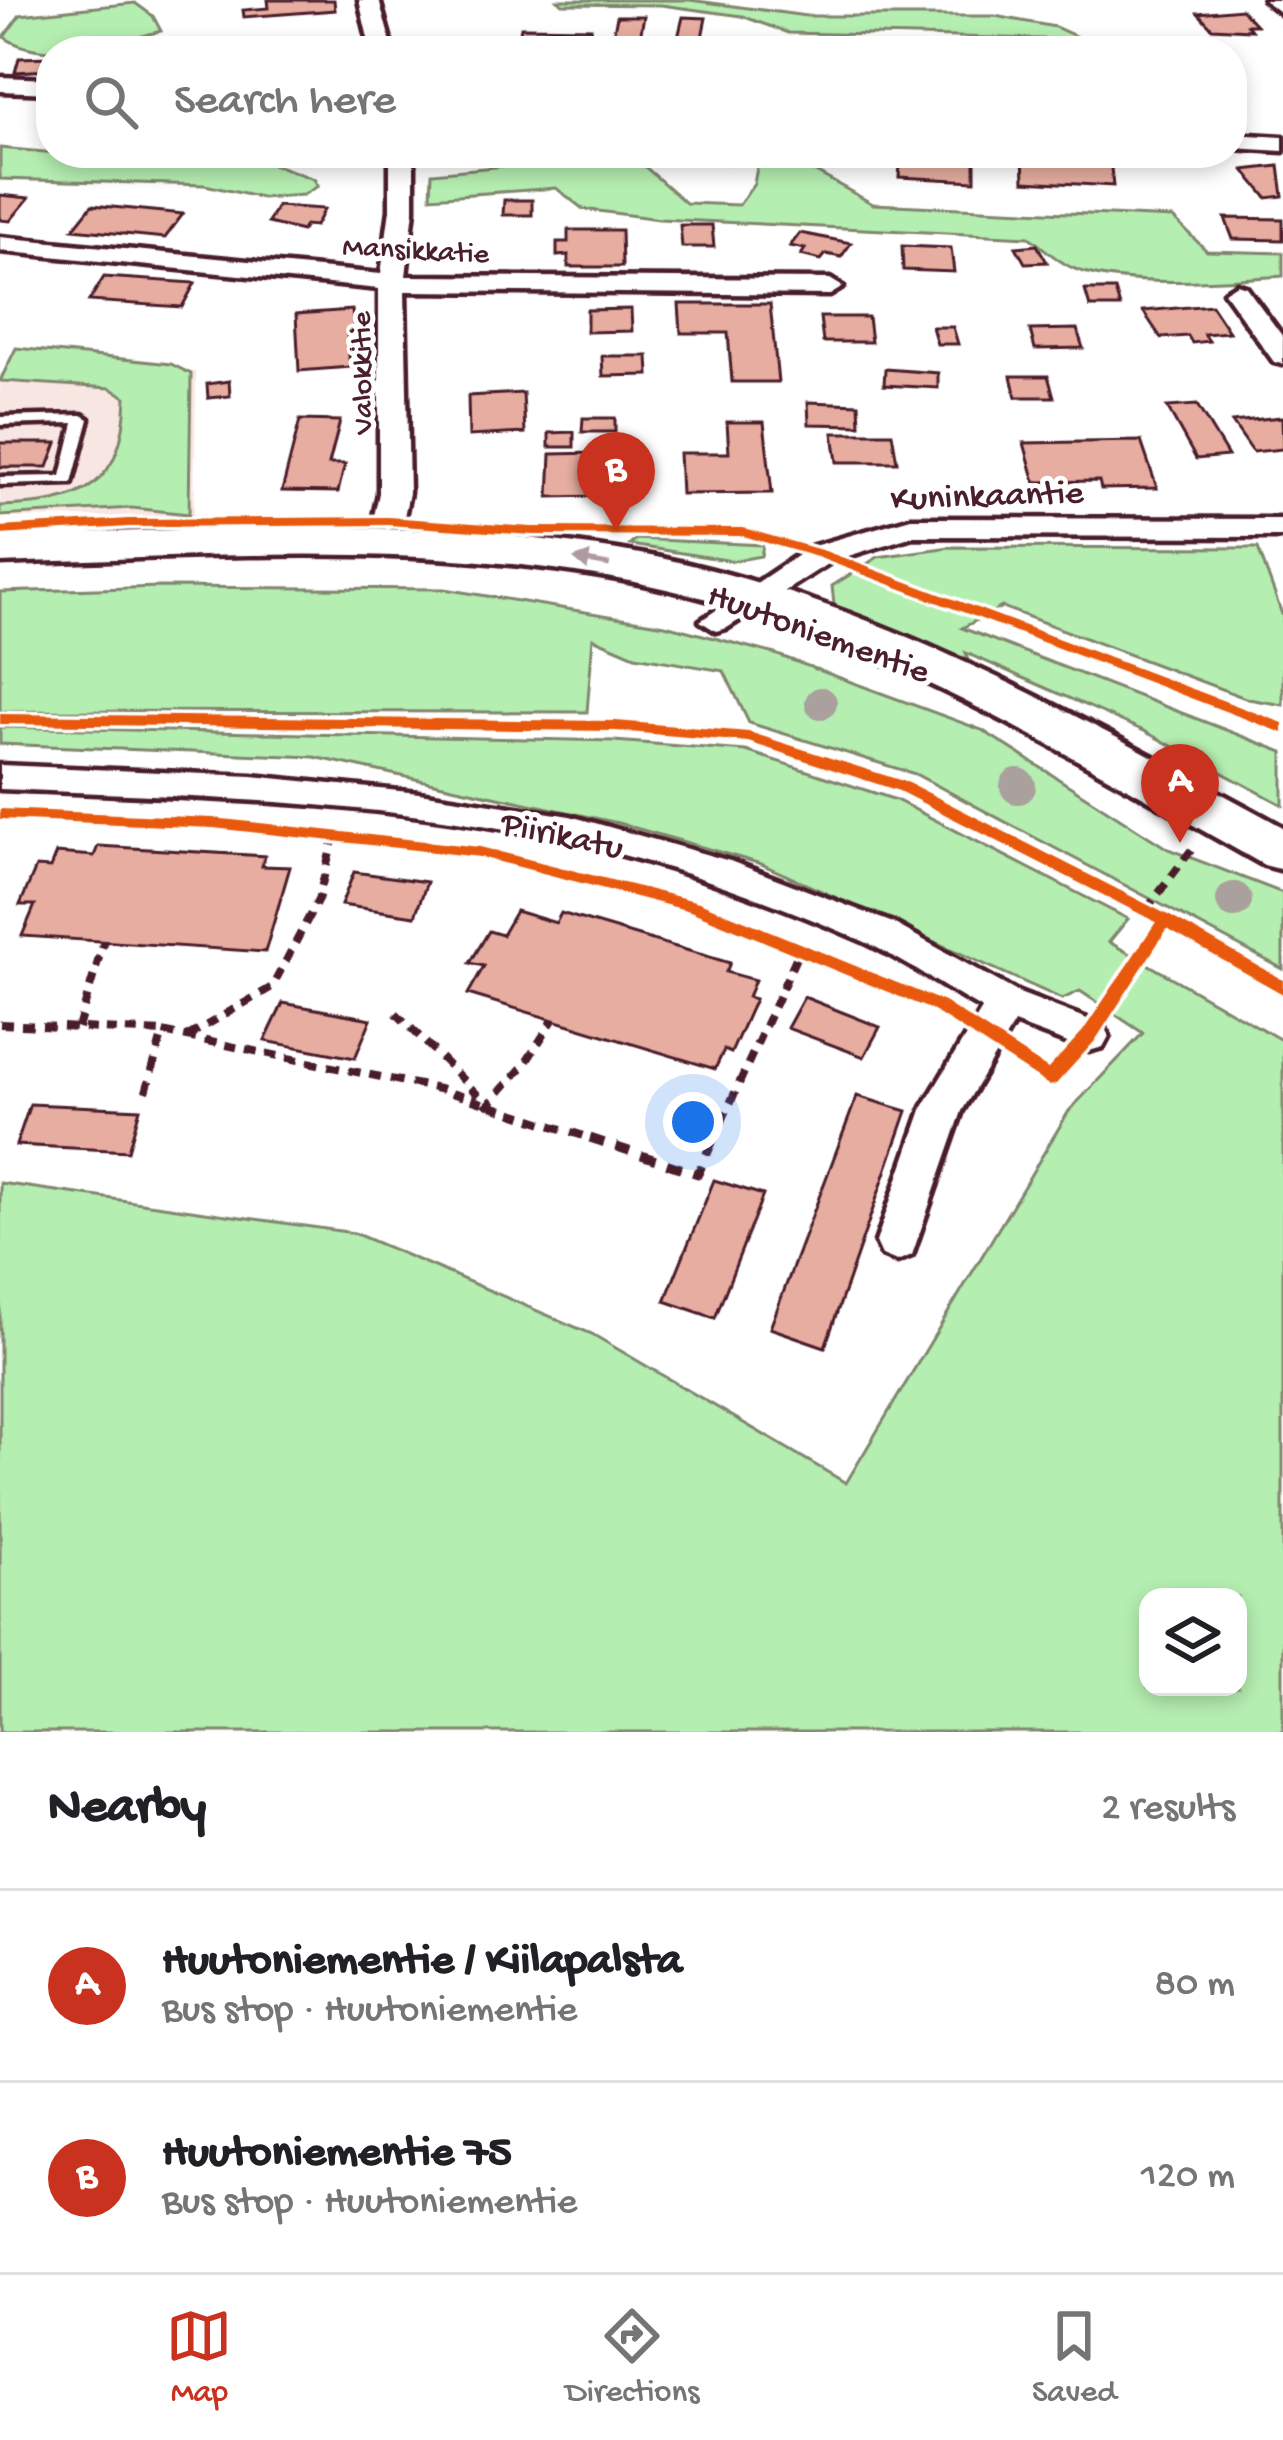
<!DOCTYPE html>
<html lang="en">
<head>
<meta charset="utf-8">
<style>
	:root { --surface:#fff; --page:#f6f6f6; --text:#202124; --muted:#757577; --line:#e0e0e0; --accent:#c8321e }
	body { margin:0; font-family:"Gochi Hand",sans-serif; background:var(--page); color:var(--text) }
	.controls { position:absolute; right:36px; bottom:36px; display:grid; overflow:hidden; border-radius:24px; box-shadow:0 6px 18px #0003 }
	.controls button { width:108px; height:108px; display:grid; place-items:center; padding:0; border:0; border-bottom:3px solid var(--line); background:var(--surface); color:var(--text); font:60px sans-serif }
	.you { position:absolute; left:693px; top:1122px; width:42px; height:42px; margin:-30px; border:9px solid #fff; border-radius:50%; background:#1a73e8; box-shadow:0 0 0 18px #1a73e833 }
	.badge { display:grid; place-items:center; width:78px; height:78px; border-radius:50%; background:var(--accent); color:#fff; font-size:39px; font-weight:700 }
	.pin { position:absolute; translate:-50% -99px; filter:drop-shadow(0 3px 6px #0008) }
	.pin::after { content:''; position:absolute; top:63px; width:42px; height:36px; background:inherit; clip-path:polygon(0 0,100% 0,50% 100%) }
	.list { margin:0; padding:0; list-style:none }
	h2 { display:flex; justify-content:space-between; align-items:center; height:156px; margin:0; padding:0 48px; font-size:51px }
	h2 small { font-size:39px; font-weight:400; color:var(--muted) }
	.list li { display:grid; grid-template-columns:78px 1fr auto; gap:36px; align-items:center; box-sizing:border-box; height:192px; padding:0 48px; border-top:3px solid var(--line) }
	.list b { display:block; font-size:45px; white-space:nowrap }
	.list p { margin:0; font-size:39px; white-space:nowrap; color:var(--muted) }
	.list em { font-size:39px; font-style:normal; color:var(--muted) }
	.icon { flex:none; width:66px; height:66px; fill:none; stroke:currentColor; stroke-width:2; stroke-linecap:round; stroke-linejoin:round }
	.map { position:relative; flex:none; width:1283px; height:1732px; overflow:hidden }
	.search { position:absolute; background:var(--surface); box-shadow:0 6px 18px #0003; left:36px; right:36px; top:36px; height:132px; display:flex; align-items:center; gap:30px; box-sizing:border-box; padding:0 42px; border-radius:48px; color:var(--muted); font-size:45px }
	.sheet { height:540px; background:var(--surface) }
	nav { display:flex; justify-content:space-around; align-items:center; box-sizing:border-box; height:168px; border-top:3px solid var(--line); background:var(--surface); font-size:33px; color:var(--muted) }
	nav a { display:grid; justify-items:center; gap:6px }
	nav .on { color:var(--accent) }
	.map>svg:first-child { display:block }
</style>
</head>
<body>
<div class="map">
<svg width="1283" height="1732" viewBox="0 0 1283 1732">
	<rect width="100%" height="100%" fill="#fff"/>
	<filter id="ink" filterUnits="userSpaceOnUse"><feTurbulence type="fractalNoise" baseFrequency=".00833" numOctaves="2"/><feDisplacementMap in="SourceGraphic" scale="24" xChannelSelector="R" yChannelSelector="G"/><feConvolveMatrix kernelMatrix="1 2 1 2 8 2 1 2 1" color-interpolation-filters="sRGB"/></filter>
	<g filter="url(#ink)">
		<!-- built -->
		<polygon fill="#f8e6e2" points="196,372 194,516 0,518 0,373"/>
		<!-- green -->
		<g fill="#b5eeb1" stroke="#80866e" stroke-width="3" fill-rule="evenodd">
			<polygon points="558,0 690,0 806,16 995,16 1055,27 1084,40 788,33 742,16 661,5 562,4"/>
			<path d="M135,3L153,16L161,31C114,43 46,66 4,37L20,15Z"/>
			<polygon points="0,148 89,156 259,153 267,162 314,179 318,186 303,195 262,198 205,185 0,179"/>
			<path d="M759,156L805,166L873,204L1173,218L1207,251L1283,253V276C1228,280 1127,289 1075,269C1059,263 1043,247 1029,237L659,219L583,209L556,188L431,197L432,173L568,160L643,165L686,203L739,205L754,184Z"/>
			<path d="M16,348L171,364L191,374L189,514L132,508L0,516V506C83,504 123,487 126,397L110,388L0,381Z"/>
			<polygon points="636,539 763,545 761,556 733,561 630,545"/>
			<polygon points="950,547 1258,548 1283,617 1283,705 1248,699 1002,607 962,628 1283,752 1283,805 1144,731 966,653 974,671 852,620 834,605 832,586 878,557"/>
			<polygon points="161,587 444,589 665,625 775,654 982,730 1168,849 1283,893 1283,969 915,774 749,723 724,671 635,656 593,638 587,712 0,711 0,592"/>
			<path d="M0,727L614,741L746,751L896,800L1128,919L1109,942L1283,1041V1732H0V1183L354,1233L592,1334L846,1483L1069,1111L1143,1033L1080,991L1062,999L761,864L618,823L314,757L0,744ZM1148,1597H1238V1687H1148Z"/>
		</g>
		<!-- building -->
		<g fill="#e6ada0" stroke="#4a1f2b" stroke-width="3">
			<polygon points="268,0 334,0 335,10 244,17 243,10 269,8"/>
			<polygon points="1241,9 1256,25 1247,25 1251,30 1212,28 1198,13"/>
			<polygon points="617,16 644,16 640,37 613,36"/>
			<polygon points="683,17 706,18 700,47 676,46"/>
			<polygon points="521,27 591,28 590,38 519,37"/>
			<polygon points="304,39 353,40 349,51 300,51"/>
			<polygon points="51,57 48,70 15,72 19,58"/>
			<polygon points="290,153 347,153 345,160 288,159"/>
			<polygon points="679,153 740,153 738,164 677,161"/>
			<polygon points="901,153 975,156 975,181 899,177"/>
			<polygon points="1023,155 1110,159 1113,186 1024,181"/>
			<polygon points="1279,166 1283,196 1267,198 1244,170"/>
			<polygon points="0,195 29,198 10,221 0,220"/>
			<polygon points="504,200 532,200 532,215 503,215"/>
			<polygon points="92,205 183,214 165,238 73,229"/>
			<polygon points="277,206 324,209 315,226 305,225 302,231 268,223"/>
			<polygon points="1225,218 1283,219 1283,240 1233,239"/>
			<polygon points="680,225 712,225 714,247 682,247"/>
			<polygon points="568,230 621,230 622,267 568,267 568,255 557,256 557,242 568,242"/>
			<polygon points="800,233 851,243 841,257 826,254 821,260 801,255 805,249 790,246"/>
			<polygon points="1037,245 1047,262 1025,263 1016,247"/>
			<polygon points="902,246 951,248 954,272 903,270"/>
			<polygon points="104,277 195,283 182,307 89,301"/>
			<polygon points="1085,290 1115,290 1120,307 1090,307"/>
			<polygon points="679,304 770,304 778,382 732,382 728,333 681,333"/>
			<polygon points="1211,305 1229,332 1204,334 1209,341 1192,343 1188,336 1161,338 1143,311"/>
			<polygon points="631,309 632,331 587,332 587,310"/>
			<polygon points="352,310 354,332 347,333 350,367 299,371 296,314"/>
			<polygon points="820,317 868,317 871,342 823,342"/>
			<polygon points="932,327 953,327 958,344 937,344"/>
			<polygon points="1077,329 1083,348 1035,349 1030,330"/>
			<polygon points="602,356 648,356 649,375 603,376"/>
			<polygon points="885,369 938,373 938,388 884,385"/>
			<polygon points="1011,376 1048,376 1054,397 1016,397"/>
			<polygon points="229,381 230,396 208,398 207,384"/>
			<polygon points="523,393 525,433 469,436 468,396"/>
			<polygon points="808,402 859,404 860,425 809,424"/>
			<polygon points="1197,405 1228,456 1196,459 1167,407"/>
			<polygon points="1282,417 1283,449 1253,452 1232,422"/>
			<polygon points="583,418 615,418 615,432 582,432"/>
			<polygon points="300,420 340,421 329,464 345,464 338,492 282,491"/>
			<polygon points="727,422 764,422 772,493 681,494 679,453 729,453"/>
			<polygon points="574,432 574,447 549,447 549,433"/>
			<polygon points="833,433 892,433 897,462 837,462"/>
			<polygon points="1141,441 1157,488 1101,489 1099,481 1035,482 1024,443"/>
			<polygon points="0,443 57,443 48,467 0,467"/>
			<polygon points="599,453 599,496 549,497 551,454"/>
			<polygon points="98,846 265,856 262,866 290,867 265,952 22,936 35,905 20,905 36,867 50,868 56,853 94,856"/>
			<polygon points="354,872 427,882 415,916 341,905"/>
			<polygon points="516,911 556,923 561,913 730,963 726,972 755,980 748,997 755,999 731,1053 724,1050 715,1069 468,994 484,966 470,963 489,931 502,935"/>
			<polygon points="804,997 880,1027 864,1057 787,1028"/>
			<polygon points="283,1003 371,1019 355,1058 265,1041"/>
			<polygon points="857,1096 907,1111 825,1347 770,1328"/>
			<polygon points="30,1104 140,1109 128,1151 16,1145"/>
			<polygon points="714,1180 763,1195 715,1318 665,1301"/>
		</g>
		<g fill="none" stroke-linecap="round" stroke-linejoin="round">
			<!-- lane casing -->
			<g stroke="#4a1f2b" stroke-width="9">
				<polygon id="lane" points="82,415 89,419 72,483 0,485 0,477 61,476 74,423 0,425 0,417"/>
			</g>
			<!-- street casing -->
			<g stroke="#4a1f2b" stroke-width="9">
				<g id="street">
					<polygon points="359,0 379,0 393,51 371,51"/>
					<polygon points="1264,0 1283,0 1283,15"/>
					<polygon points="0,77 51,79 51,93 0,91"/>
					<polygon points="1232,134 1283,137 1283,151 1232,148"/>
					<polygon points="390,153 414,153 414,210 406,276 830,279 843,287 830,295 405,291 409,493 403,521 388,530 373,521 379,493 379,289 0,251 0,237 381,274 390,210"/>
					<polygon points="1237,284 1246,287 1283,337 1283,364 1274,362 1224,292"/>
					<polygon points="911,518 1283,519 1283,537 913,536 832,561 727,628 716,631 700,621 810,547"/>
					<path d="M0,765L252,776L419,793L570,816L730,861L893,923L1019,993L1103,1025L1109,1036L1103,1047L1089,1051L1014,1023L962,1111L912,1255L897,1261L882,1255L876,1242L923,1107L982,1009C943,987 904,960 863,941C770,900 670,864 570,842C384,800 190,797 0,789Z"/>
				</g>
			</g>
			<!-- secondary casing -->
			<g stroke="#4a1f2b" stroke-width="9">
				<path id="secondary" d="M283,527C408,528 532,533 656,557C879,602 1085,720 1283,827V870L1264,865C1075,759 867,631 653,586C439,540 217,556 0,563V535Z"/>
			</g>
			<!-- path-far1 -->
			<g stroke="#4a1f2b" stroke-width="8" stroke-dasharray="12 9" stroke-linecap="butt">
				<polyline points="1146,910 1192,849"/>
				<polyline points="396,1013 488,1105 525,1064 553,1020"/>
				<polyline points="0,1024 163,1032"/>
				<polyline points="78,1028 104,941"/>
				<polyline points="188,1036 272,987 318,900 334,837"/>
				<polyline points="146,1092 163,1032 439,1089 599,1141"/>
				<polyline points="713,1141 800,949"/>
			</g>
			<!-- path -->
			<polyline stroke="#4a1f2b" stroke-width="9" stroke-dasharray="15 12" stroke-linecap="butt" points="590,1138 698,1174 714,1138"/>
			<!-- lane -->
			<use href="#lane" fill="#fff" fill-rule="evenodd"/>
			<!-- street -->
			<use href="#street" fill="#fff" fill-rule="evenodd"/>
			<!-- secondary -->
			<use href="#secondary" fill="#fff" fill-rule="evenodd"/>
			<!-- cycleway casing -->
			<g stroke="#fff" stroke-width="7">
				<g id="cycleway">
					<polygon points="388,517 532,527 743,528 825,551 1283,723 1283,733 817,557 743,536 532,535 388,525 128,527 0,535 0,527 128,519"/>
					<polygon points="0,714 616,721 749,732 909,783 1170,916 1283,980 1283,994 1167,929 1095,1041 1056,1084 1050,1086 932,1010 690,911 480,857 213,828 0,819 0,809 213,818 480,847 699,902 944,1002 1048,1069 1083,1031 1156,922 899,791 748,742 616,731 0,724"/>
				</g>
			</g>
			<!-- cycleway -->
			<use href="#cycleway" fill="#e8590c" fill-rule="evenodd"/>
		</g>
		<!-- trees -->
		<g fill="#aaa09d">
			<circle cx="821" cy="703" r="16"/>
			<circle cx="1018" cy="786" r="18"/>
			<circle cx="1234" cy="900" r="18"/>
		</g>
		<!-- one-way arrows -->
		<defs><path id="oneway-solid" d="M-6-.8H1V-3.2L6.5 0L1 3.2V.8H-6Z" transform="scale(3)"/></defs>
		<use fill="#ae9aa0" href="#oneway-solid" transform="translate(592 562) rotate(-170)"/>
	</g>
	<g text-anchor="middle" stroke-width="10" stroke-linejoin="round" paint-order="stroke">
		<!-- far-street labels -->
		<g font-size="30" fill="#4a1f2b" stroke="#fff">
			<text transform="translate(416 248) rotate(3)" y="10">Mansikkatie</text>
			<text transform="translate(360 373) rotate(-91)" y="10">Valokkitie</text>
		</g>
		<!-- street labels -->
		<g font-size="36" fill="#4a1f2b" stroke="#fff">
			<text transform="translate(987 492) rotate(-2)" y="13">Kuninkaantie</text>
			<text transform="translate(820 630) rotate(20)" y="13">Huutoniementie</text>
			<text transform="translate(563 832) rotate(12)" y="13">Piirikatu</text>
		</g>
	</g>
</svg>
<div class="controls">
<button><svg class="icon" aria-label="layers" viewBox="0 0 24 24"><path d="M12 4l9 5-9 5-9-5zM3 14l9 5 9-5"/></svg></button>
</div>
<div class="you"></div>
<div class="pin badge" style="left:1180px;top:843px">A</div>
<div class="pin badge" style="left:616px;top:531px">B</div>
<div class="search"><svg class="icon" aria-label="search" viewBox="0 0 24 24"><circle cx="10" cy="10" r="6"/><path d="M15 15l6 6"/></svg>Search here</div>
</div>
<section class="sheet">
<h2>Nearby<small>2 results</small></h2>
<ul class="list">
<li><span class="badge">A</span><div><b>Huutoniementie / Kiilapalsta</b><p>Bus stop · Huutoniementie</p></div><em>80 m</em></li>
<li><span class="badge">B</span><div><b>Huutoniementie 75</b><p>Bus stop · Huutoniementie</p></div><em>120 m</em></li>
</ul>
</section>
<nav>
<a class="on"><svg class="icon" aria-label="map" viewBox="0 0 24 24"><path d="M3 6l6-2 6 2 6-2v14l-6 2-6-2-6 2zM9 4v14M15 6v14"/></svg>Map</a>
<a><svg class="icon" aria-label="directions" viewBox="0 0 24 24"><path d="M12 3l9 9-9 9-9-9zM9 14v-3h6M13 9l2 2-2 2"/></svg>Directions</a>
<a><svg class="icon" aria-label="saved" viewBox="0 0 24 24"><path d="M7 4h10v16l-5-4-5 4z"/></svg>Saved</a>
</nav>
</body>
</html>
